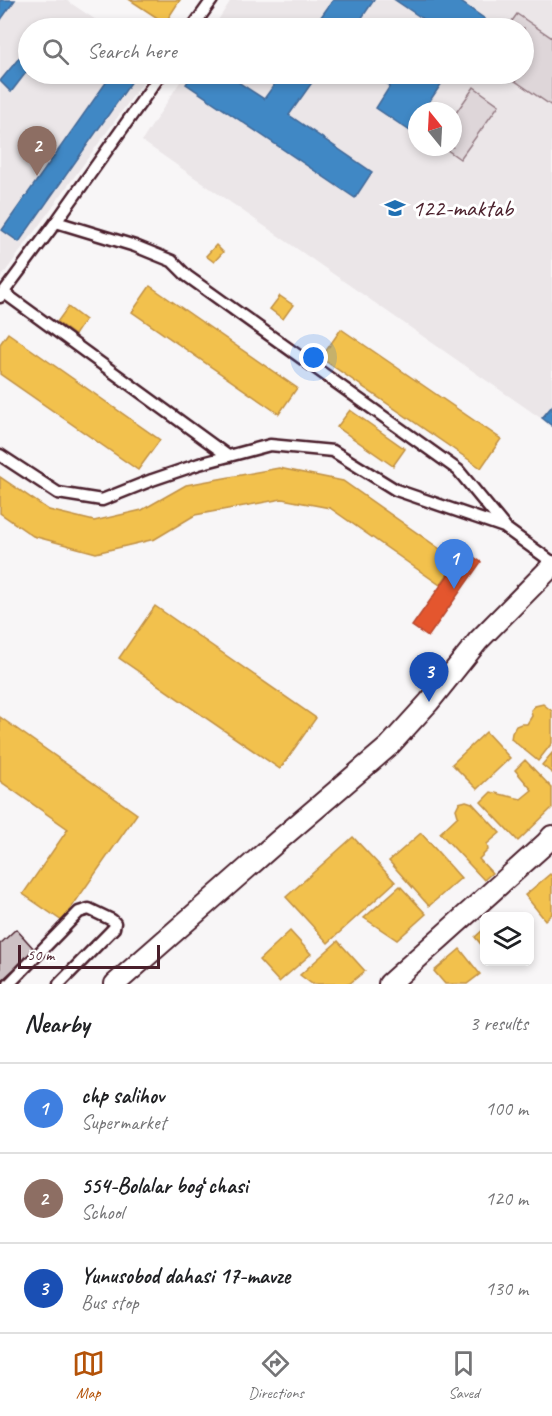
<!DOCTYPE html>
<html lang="en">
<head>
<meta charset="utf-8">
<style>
	:root { --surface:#fff; --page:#f6f6f6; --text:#202124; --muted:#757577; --line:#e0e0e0; --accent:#b45309 }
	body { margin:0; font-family:Caveat,sans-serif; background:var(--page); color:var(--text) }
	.controls { position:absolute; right:18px; bottom:18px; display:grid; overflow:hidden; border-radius:9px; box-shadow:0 3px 9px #0003 }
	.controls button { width:54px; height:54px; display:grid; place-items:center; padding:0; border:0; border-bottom:2px solid var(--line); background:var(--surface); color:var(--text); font:30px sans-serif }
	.compass { position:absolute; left:408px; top:102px; width:54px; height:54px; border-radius:50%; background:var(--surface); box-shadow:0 3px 9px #0003; rotate:342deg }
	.scale { position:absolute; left:18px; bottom:15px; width:142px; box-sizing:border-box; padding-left:6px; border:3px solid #4a1f2b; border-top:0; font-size:16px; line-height:21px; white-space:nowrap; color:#4a1f2b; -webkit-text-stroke:4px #fff; paint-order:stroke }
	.you { position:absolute; left:314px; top:358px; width:21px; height:21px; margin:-15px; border:4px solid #fff; border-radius:50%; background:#1a73e8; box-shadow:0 0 0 9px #1a73e833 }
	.badge { display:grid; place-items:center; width:39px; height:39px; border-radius:50%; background:var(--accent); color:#fff; font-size:20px; font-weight:700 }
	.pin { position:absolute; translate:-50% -50px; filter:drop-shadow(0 2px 3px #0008) }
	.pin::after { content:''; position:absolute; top:32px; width:21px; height:18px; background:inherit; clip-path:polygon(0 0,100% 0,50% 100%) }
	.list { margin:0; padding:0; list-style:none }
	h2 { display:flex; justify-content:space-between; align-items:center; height:78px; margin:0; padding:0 24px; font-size:26px }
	h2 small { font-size:20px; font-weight:400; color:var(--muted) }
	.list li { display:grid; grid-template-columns:39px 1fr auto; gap:18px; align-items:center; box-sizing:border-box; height:90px; padding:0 24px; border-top:2px solid var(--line) }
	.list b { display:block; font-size:22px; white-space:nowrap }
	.list p { margin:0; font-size:20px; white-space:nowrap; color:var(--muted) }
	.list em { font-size:20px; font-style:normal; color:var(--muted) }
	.icon { flex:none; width:33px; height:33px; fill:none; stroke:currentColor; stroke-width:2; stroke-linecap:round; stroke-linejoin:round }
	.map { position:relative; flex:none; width:552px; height:984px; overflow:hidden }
	.search { position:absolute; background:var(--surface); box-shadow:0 3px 9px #0003; left:18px; right:18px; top:18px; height:66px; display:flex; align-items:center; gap:15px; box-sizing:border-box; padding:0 21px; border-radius:33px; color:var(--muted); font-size:22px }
	.sheet { height:348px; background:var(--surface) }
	nav { display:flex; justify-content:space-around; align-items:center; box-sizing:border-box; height:84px; border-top:2px solid var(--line); background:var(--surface); font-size:16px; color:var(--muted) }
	nav a { display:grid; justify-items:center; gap:3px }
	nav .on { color:var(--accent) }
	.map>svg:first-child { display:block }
</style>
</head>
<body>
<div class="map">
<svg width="552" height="984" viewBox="0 0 552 984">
	<rect width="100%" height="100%" fill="#f8f6f7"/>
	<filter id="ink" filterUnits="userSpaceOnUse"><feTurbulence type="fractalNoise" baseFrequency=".0167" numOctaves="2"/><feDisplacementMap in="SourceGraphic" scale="12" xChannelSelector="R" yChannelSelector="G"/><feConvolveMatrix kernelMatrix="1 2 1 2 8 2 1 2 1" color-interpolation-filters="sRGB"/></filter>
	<g filter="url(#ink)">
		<!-- built -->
		<g fill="#ebe6e8" fill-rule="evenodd">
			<polygon points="0,0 66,0 108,28 28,28 28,74 149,74 0,279"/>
			<path d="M231,0H552V426L142,141L185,74H524V28H213ZM417,111H453V147H417Z"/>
		</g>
		<!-- green -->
		<g fill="#ded6d9" stroke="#947a82" stroke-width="1.5">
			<polygon points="517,14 552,38 552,106 505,74 524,74 524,28 507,28"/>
			<polygon points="474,87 499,105 460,159 443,147 453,147 453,117"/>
		</g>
		<!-- homes -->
		<g fill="#f2c14e" stroke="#c09044" stroke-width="1.5">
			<polygon points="130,0 180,0 165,23"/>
			<polygon points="216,245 223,252 214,262 206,256"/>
			<polygon points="150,286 297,388 279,414 132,312"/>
			<polygon points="280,296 293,305 283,319 270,309"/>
			<polygon points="68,307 85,320 75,335 57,322"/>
			<polygon points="341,329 501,439 481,468 321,358"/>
			<polygon points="8,333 160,440 138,470 0,374 0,344"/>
			<polygon points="350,410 405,449 393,466 337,427"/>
			<polygon points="279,468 343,481 457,561 440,585 330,508 282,499 195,515 155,539 96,553 33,536 0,513 0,477 49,510 94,521 142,510 186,485"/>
			<polygon points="155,606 316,718 280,769 119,658"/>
			<polygon points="543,704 552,711 552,743 538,761 511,739 512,733 516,726 521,724 527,724 532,716 531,710 535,706"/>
			<polygon points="0,717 137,814 62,921 23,894 68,829 0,781"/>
			<polygon points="486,732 510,758 477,789 452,764"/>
			<polygon points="552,753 552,773 542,765"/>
			<polygon points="525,760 552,788 552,808 518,841 481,802 491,792 521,799 532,790 515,770"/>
			<polygon points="466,801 472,803 500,833 487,844 488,850 479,859 492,873 484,880 440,833 458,816 456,809 459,803"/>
			<polygon points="421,833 461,878 429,906 389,861"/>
			<polygon points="353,837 395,882 328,943 286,897"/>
			<polygon points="550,874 552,876 552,914 545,920 525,895"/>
			<polygon points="400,886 426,914 397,940 364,918"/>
			<polygon points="484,929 484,948 475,937"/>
			<polygon points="290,931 311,954 279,982 259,960"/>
			<polygon points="338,941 365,971 349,984 312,984 300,975"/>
			<polygon points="460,949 480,974 467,984 445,984 434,971"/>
		</g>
		<!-- shops -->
		<polygon fill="#e4572e" stroke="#b6462d" stroke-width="1.5" points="465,551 481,562 428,637 412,626"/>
		<!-- schools -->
		<g fill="#3f88c5" stroke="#426897" stroke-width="1.5">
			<polygon points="0,0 15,0 0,21"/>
			<polygon points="333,0 374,0 355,28 313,28"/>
			<polygon points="395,0 458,0 485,19 479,28 434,28 435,27"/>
			<polygon points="19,58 28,66 28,70 11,92 0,81"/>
			<polygon points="112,74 137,74 19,242 2,230"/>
			<polygon points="193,74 226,74 264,99 282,74 318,74 289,115 372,172 355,198 186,84"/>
			<polygon points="372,74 448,74 423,111 417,111 417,120 410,131 376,108 390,86"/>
			<polygon points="552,406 552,426 542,418"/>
		</g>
		<!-- building -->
		<polygon fill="#cdc1c4" stroke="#4a1f2b" stroke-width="1.5" points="16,929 35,950 0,982 0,944"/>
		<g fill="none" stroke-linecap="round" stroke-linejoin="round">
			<!-- service casing -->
			<g stroke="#4a1f2b" stroke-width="15">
				<g id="service">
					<polyline points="192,28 212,0"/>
					<polyline points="56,222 135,246 172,261 187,276 458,470 504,526"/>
					<polyline points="3,292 228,456"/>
					<polyline points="0,297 56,222 161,74"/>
					<polyline points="0,455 58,493 102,500 152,480 199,464 270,445 333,451 396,490 504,527 552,562"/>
					<polyline points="9,984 79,912 89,909 112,920 115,923 114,928 59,984"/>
				</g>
			</g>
			<!-- minor casing -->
			<g stroke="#4a1f2b" stroke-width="24">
				<g id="minor">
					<polyline points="115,984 278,841 389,746 429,702 478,641 552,566"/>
					<polyline points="389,984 546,843 552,836"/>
				</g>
			</g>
			<!-- service -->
			<use href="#service" stroke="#fff" stroke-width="10"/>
			<!-- minor -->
			<use href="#minor" stroke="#fff" stroke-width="20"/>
		</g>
	</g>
	<!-- icons -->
	<defs>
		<g id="school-bare" transform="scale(1.62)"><path d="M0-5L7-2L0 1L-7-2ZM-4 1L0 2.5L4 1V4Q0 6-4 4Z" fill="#1f6fb2" stroke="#fff" stroke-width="2.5" paint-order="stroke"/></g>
	</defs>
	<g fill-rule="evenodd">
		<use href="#school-bare" x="395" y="208"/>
	</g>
	<g text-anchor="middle" stroke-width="6" stroke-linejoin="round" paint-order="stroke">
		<!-- poi labels -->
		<g font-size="24" fill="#4a1f2b" stroke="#fff" text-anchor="start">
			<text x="412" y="216">122-maktab</text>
		</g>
	</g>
</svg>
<div class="controls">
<button><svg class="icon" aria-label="layers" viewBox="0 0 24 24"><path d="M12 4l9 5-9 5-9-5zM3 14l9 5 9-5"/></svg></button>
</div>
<svg class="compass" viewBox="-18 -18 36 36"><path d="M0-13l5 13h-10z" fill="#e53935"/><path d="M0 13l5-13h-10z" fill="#757577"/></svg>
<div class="scale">50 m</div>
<div class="you"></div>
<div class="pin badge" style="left:454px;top:589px;background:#3f7fe0">1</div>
<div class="pin badge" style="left:37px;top:176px;background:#8d6e63">2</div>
<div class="pin badge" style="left:429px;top:702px;background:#1a4fb4">3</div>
<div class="search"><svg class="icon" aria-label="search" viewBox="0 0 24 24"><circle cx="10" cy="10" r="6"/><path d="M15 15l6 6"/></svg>Search here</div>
</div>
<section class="sheet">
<h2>Nearby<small>3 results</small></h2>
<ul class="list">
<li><span class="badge" style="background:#3f7fe0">1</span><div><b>chp salihov</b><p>Supermarket</p></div><em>100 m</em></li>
<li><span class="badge" style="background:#8d6e63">2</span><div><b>554-Bolalar bogʻchasi</b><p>School</p></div><em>120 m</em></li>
<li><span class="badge" style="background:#1a4fb4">3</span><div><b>Yunusobod dahasi 17-mavze</b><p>Bus stop</p></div><em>130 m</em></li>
</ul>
</section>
<nav>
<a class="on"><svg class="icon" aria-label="map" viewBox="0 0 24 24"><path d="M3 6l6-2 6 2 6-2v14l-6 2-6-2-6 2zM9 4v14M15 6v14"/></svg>Map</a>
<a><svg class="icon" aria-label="directions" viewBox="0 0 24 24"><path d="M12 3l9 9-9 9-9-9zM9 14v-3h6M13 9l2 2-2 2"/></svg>Directions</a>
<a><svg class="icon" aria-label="saved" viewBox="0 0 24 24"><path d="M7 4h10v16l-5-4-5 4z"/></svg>Saved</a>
</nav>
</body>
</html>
